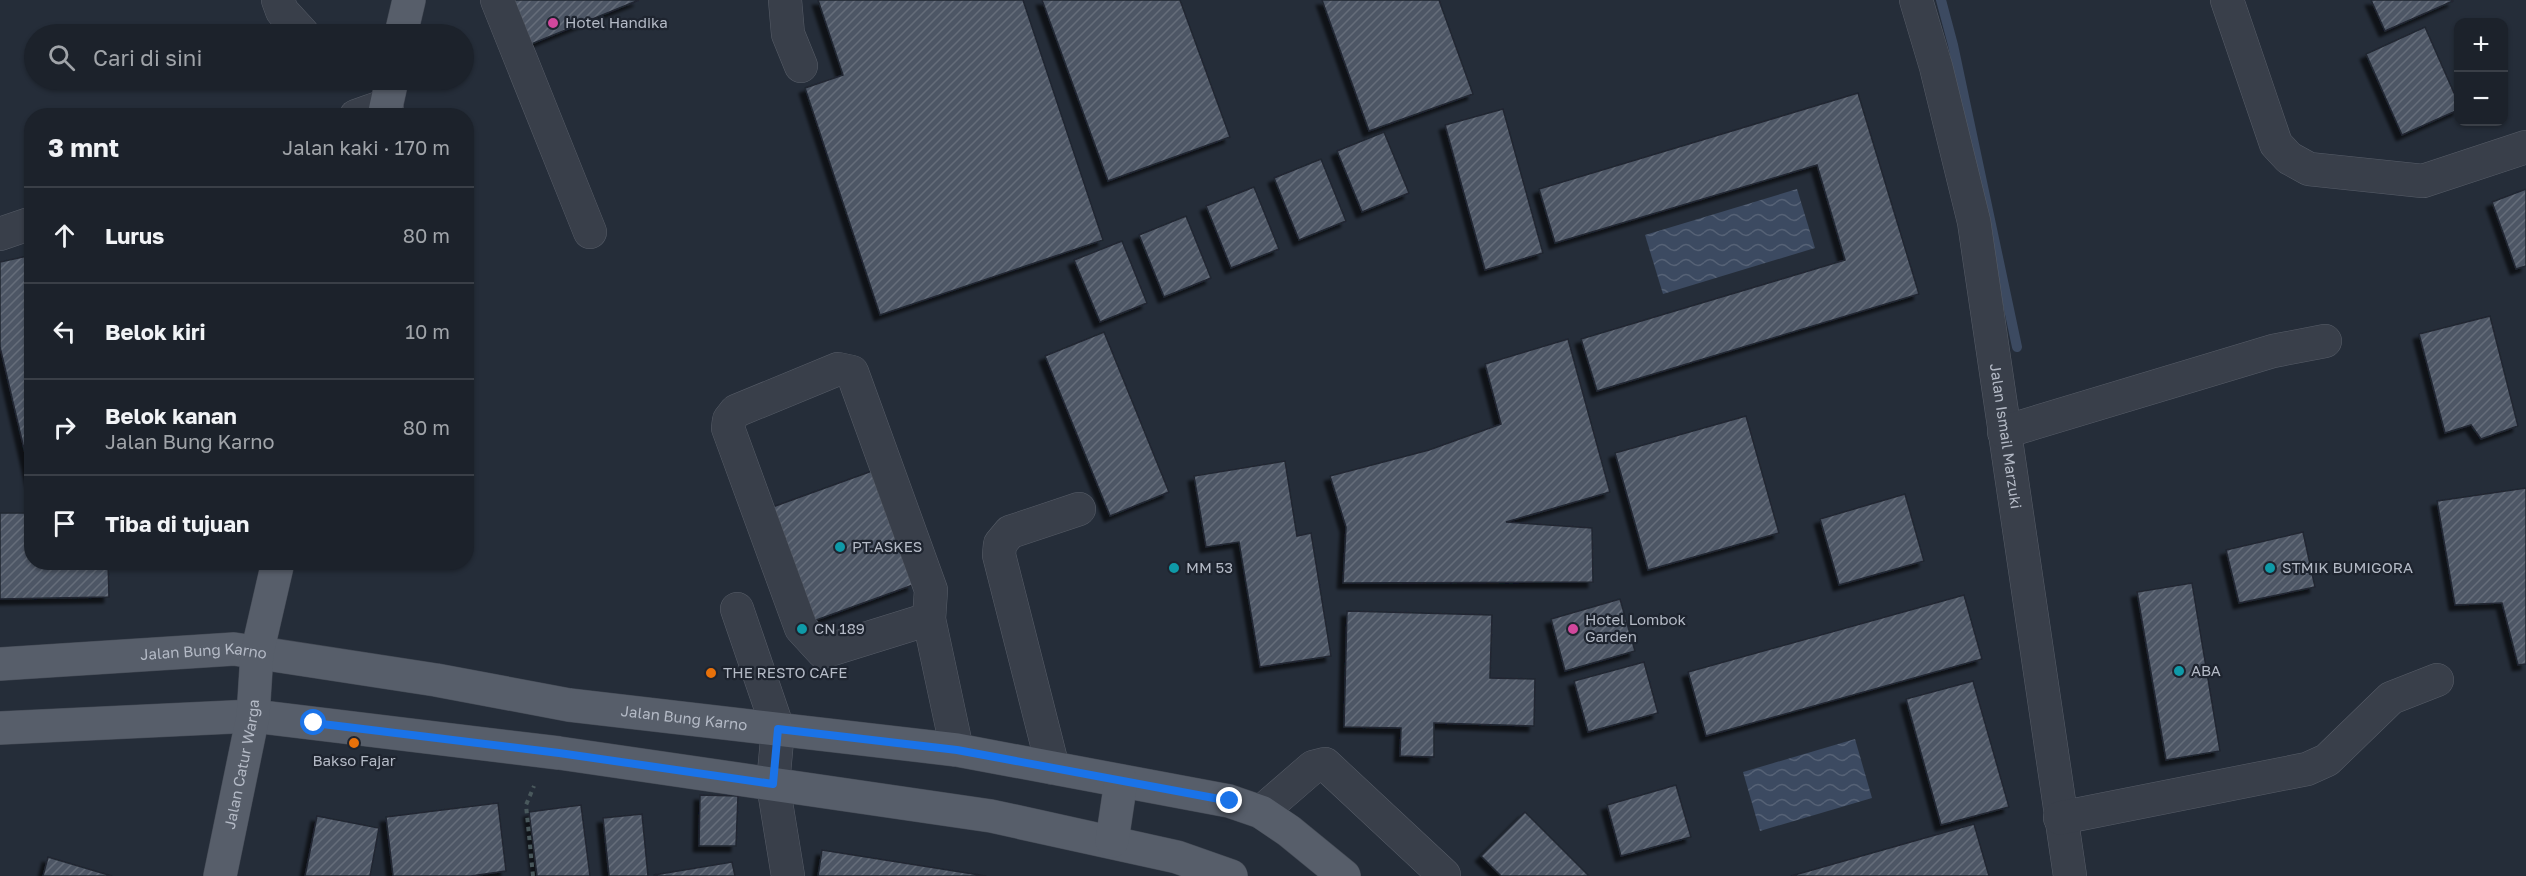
<!DOCTYPE html>
<html lang="id">
<head>
<meta charset="utf-8">
<style>
	:root { --surface:#1c222b; --page:#292f37; --text:#f1f3f6; --muted:#a0a4a9; --line:#3a3f47 }
	body { margin:0; font-family:"Golos Text",sans-serif; background:var(--page); color:var(--text) }
	.controls { position:absolute; right:18px; top:18px; display:grid; overflow:hidden; border-radius:12px; box-shadow:0 2px 4px #0004 }
	.controls button { width:54px; height:54px; display:grid; place-items:center; padding:0; border:0; border-bottom:2px solid var(--line); background:var(--surface); color:var(--text); font:30px sans-serif }
	.stop { position:absolute; width:18px; height:18px; margin:-14px; border:4px solid #1a73e8; border-radius:50%; background:#fff }
	.stop.end { background:#1a73e8; border-color:#fff; box-shadow:0 2px 6px #0008 }
	.list { margin:0; padding:0; list-style:none }
	h2 { display:flex; justify-content:space-between; align-items:center; height:78px; margin:0; padding:0 24px; font-size:26px }
	h2 small { font-size:20px; font-weight:400; color:var(--muted) }
	.list li { display:grid; grid-template-columns:39px 1fr auto; gap:18px; align-items:center; box-sizing:border-box; height:96px; padding:0 24px; border-top:2px solid var(--line) }
	.list b { display:block; font-size:22px; white-space:nowrap }
	.list p { margin:0; font-size:20px; white-space:nowrap; color:var(--muted) }
	.list em { font-size:20px; font-style:normal; color:var(--muted) }
	.icon { flex:none; width:33px; height:33px; fill:none; stroke:currentColor; stroke-width:2; stroke-linecap:round; stroke-linejoin:round }
	.map { position:relative; flex:none; width:2526px; height:876px; overflow:hidden }
	.search { position:absolute; background:var(--surface); box-shadow:0 2px 4px #0004; left:24px; top:24px; width:450px; height:66px; display:flex; align-items:center; gap:15px; box-sizing:border-box; padding:0 21px; border-radius:33px; color:var(--muted); font-size:22px }
	.panel { position:absolute; background:var(--surface); box-shadow:0 2px 4px #0004; left:24px; top:108px; width:450px; height:462px; border-radius:24px }
	.map>svg:first-child { display:block }
</style>
</head>
<body>
<div class="map">
<svg width="2526" height="876" viewBox="0 0 2526 876">
	<defs>
		<pattern id="water-waves" width="16" height="10" patternUnits="userSpaceOnUse" patternTransform="scale(1.5)"><rect width="16" height="10" fill="#3c4a61"/><path d="M0 5q4-4 8 0t8 0" fill="none" stroke="#566276"/></pattern>
		<pattern id="building-hatch" width="6" height="6" patternUnits="userSpaceOnUse" patternTransform="scale(1.5)"><rect width="6" height="6" fill="#4e5765"/><path d="M-1 1l2-2M0 6l6-6M5 7l2-2" fill="none" stroke="#656d7a"/></pattern>
		<filter id="shadow"><feDropShadow dx="-5.5" dy="5.5" stdDeviation="1.5" flood-color="#0009"/></filter>
	</defs>
	<rect width="100%" height="100%" fill="#252d39"/>
	<!-- water -->
	<g fill="url(#water-waves)">
		<polygon points="1797,189 1815,248 1663,294 1645,235"/>
		<polygon points="1855,739 1872,798 1760,831 1743,772"/>
	</g>
	<g fill="none" stroke-linecap="round" stroke-linejoin="round">
		<!-- stream -->
		<polyline stroke="#3c4a61" stroke-width="10" points="1941,0 1953,45 2017,347"/>
	</g>
	<!-- building -->
	<g fill="url(#building-hatch)" stroke="#202631" stroke-width="1.5" filter="url(#shadow)">
		<polygon points="513,0 639,0 529,45"/>
		<polygon points="818,0 1023,0 1103,240 880,315 805,88 843,75"/>
		<polygon points="1042,0 1180,0 1230,137 1108,181"/>
		<polygon points="1322,0 1439,0 1473,94 1369,131"/>
		<polygon points="2371,0 2453,0 2453,1 2385,31"/>
		<polygon points="2425,27 2458,102 2458,110 2402,135 2366,54"/>
		<polygon points="1858,93 1919,294 1597,391 1581,339 1845,260 1817,165 1555,243 1539,189"/>
		<polygon points="1503,109 1543,253 1485,270 1445,125"/>
		<polygon points="1384,132 1409,193 1362,212 1337,151"/>
		<polygon points="1321,159 1346,221 1299,240 1274,178"/>
		<polygon points="1254,187 1279,249 1231,268 1206,206"/>
		<polygon points="2526,189 2526,266 2516,269 2492,202"/>
		<polygon points="1186,216 1211,278 1164,297 1139,235"/>
		<polygon points="1122,241 1147,303 1100,322 1074,260"/>
		<polygon points="32,255 32,483 0,347 0,262"/>
		<polygon points="2490,316 2518,426 2481,439 2471,425 2445,433 2419,334"/>
		<polygon points="1104,332 1169,492 1110,516 1045,356"/>
		<polygon points="1568,339 1610,492 1506,522 1592,528 1593,582 1343,583 1346,527 1330,476 1429,450 1501,424 1485,364"/>
		<polygon points="1746,416 1779,533 1648,570 1615,453"/>
		<polygon points="1285,461 1297,536 1311,533 1331,656 1260,667 1239,542 1206,547 1194,476"/>
		<polygon points="872,471 913,585 808,623 767,509"/>
		<polygon points="2526,488 2526,664 2518,665 2502,603 2455,605 2437,501"/>
		<polygon points="1905,494 1924,561 1839,585 1820,519"/>
		<polygon points="0,513 32,513 32,562 108,562 109,597 0,599"/>
		<polygon points="2303,532 2315,587 2239,603 2226,550"/>
		<polygon points="2192,583 2220,751 2166,760 2137,592"/>
		<polygon points="1964,595 1982,659 1706,736 1688,672"/>
		<polygon points="1620,599 1635,651 1565,671 1551,619"/>
		<polygon points="1347,611 1492,615 1490,678 1535,679 1534,726 1434,723 1434,757 1400,756 1401,728 1344,727"/>
		<polygon points="1644,662 1658,713 1588,732 1574,681"/>
		<polygon points="1973,681 2009,807 1941,825 1906,699"/>
		<polygon points="1676,785 1691,837 1621,856 1607,805"/>
		<polygon points="700,795 738,796 736,846 699,846"/>
		<polygon points="498,803 506,871 471,876 393,876 386,817"/>
		<polygon points="581,805 590,876 537,876 529,812"/>
		<polygon points="1525,812 1589,876 1501,876 1481,856"/>
		<polygon points="642,814 648,876 609,876 603,818"/>
		<polygon points="317,816 379,828 370,876 305,876"/>
		<polygon points="1974,824 1989,876 1791,876"/>
		<polygon points="822,850 986,876 818,876"/>
		<polygon points="48,857 112,876 43,876"/>
		<polygon points="732,862 735,876 654,876 654,875"/>
	</g>
	<g fill="none" stroke-linecap="round" stroke-linejoin="round">
		<!-- minor casing -->
		<g stroke="#575d68" stroke-width="34">
			<g id="minor">
				<polyline points="278,0 282,11 303,34"/>
				<polyline points="497,0 590,232"/>
				<polyline points="785,0 788,34 801,66"/>
				<path id="s1" d="M1916,0L1936,67L1974,222L2070,876"/>
				<polyline points="2227,0 2276,144 2289,158 2309,169 2423,181 2526,147"/>
				<polyline points="356,116 387,105"/>
				<polyline points="0,234 32,223"/>
				<polyline points="2004,432 2273,351 2325,341"/>
				<polyline points="737,609 778,729 773,784 788,876"/>
				<polyline points="929,619 823,652 801,628 728,428 729,420 736,411 838,369 852,372 931,590 929,619 957,750"/>
				<polyline points="1053,768 999,555 1000,544 1010,532 1079,509"/>
				<polyline points="1261,812 1313,767 1325,764 1444,875"/>
				<polyline points="2060,818 2307,769 2327,760 2391,698 2437,680"/>
			</g>
		</g>
		<!-- major casing -->
		<g stroke="#424853" stroke-width="34">
			<g id="major">
				<polyline points="401,34 409,0"/>
				<polyline points="384,116 392,80"/>
				<path id="s2" d="M0,664L234,649L436,680L569,705L957,750L1229,801L1261,812L1289,831L1344,876"/>
				<polyline points="0,728 253,716 559,753 991,816 1177,857 1231,876"/>
				<polyline points="1112,841 1121,781"/>
				<path id="s3" d="M220,876L253,716L257,653L278,562"/>
			</g>
		</g>
		<!-- path -->
		<polyline stroke="#49585c" stroke-width="4" stroke-dasharray="4.5 4.5" stroke-linecap="butt" points="533,876 526,805 534,786"/>
		<!-- minor -->
		<use href="#minor" stroke="#393f4a" stroke-width="33"/>
		<!-- major -->
		<use href="#major" stroke="#575e6a" stroke-width="33"/>
	</g>
	<g fill="none" stroke-linecap="round" stroke-linejoin="round">
		<!-- route -->
		<polyline stroke="#1a73e8" stroke-width="8" points="314,723 559,753 773,784 778,729 957,750 1230,801"/>
	</g>
	<!-- markers -->
	<g fill="#d1479c" stroke="#1e242f" stroke-width="2">
		<circle cx="553" cy="23" r="6"/>
		<circle cx="1573" cy="629" r="6"/>
	</g>
	<g fill="#0f9aa8" stroke="#1e242f" stroke-width="2">
		<circle cx="840" cy="547" r="6"/>
		<circle cx="1174" cy="568" r="6"/>
		<circle cx="2270" cy="568" r="6"/>
		<circle cx="802" cy="629" r="6"/>
		<circle cx="2179" cy="671" r="6"/>
	</g>
	<g fill="#e8710a" stroke="#1e242f" stroke-width="2">
		<circle cx="711" cy="673" r="6"/>
		<circle cx="354" cy="743" r="6"/>
	</g>
	<g text-anchor="middle" stroke-width="4.5" stroke-linejoin="round" paint-order="stroke">
		<!-- poi labels -->
		<g font-size="15" fill="#b4bac6" stroke="#1e242f" text-anchor="start">
			<text x="565" y="28">Hotel Handika</text>
			<text x="852" y="552">PT.ASKES</text>
			<text x="1186" y="573">MM 53</text>
			<text x="2282" y="573">STMIK BUMIGORA</text>
			<text x="1585" y="625">Hotel Lombok<tspan x="1585" dy="17">Garden</tspan></text>
			<text x="814" y="634">CN 189</text>
			<text x="2191" y="676">ABA</text>
			<text x="723" y="678">THE RESTO CAFE</text>
			<text x="354" y="766" text-anchor="middle">Bakso Fajar</text>
		</g>
		<!-- street labels -->
		<g font-size="15" fill="#b4bac6" stroke="#1e242f">
			<text dy="5" stroke="none"><textPath href="#s1" startOffset="446">Jalan Ismail Marzuki</textPath></text>
			<text dy="5" stroke="none"><textPath href="#s2" startOffset="204">Jalan Bung Karno</textPath></text>
			<text dy="5" stroke="none"><textPath href="#s2" startOffset="690">Jalan Bung Karno</textPath></text>
			<text dy="5" stroke="none"><textPath href="#s3" startOffset="114">Jalan Catur Warga</textPath></text>
		</g>
	</g>
</svg>
<div class="controls">
<button>+</button>
<button>−</button>
</div>
<div class="stop" style="left:314px;top:723px"></div>
<div class="stop end" style="left:1230px;top:801px"></div>
<div class="search"><svg class="icon" aria-label="search" viewBox="0 0 24 24"><circle cx="10" cy="10" r="6"/><path d="M15 15l6 6"/></svg>Cari di sini</div>
<section class="panel">
<h2>3 mnt<small>Jalan kaki · 170 m</small></h2>
<ul class="list">
<li><svg class="icon" aria-label="ahead" viewBox="0 0 24 24"><path d="M12 20V5M6 11l6-6 6 6"/></svg><div><b>Lurus</b></div><em>80 m</em></li>
<li><svg class="icon" aria-label="left" viewBox="0 0 24 24"><path d="M17 20v-9H6M10 6l-5 5 5 5"/></svg><div><b>Belok kiri</b></div><em>10 m</em></li>
<li><svg class="icon" aria-label="right" viewBox="0 0 24 24"><path d="M7 20v-9h11M14 6l5 5-5 5"/></svg><div><b>Belok kanan</b><p>Jalan Bung Karno</p></div><em>80 m</em></li>
<li><svg class="icon" aria-label="arrive" viewBox="0 0 24 24"><path d="M6 21V4h12l-3 4 3 4H6"/></svg><div><b>Tiba di tujuan</b></div></li>
</ul>
</section>
</div>
</body>
</html>
